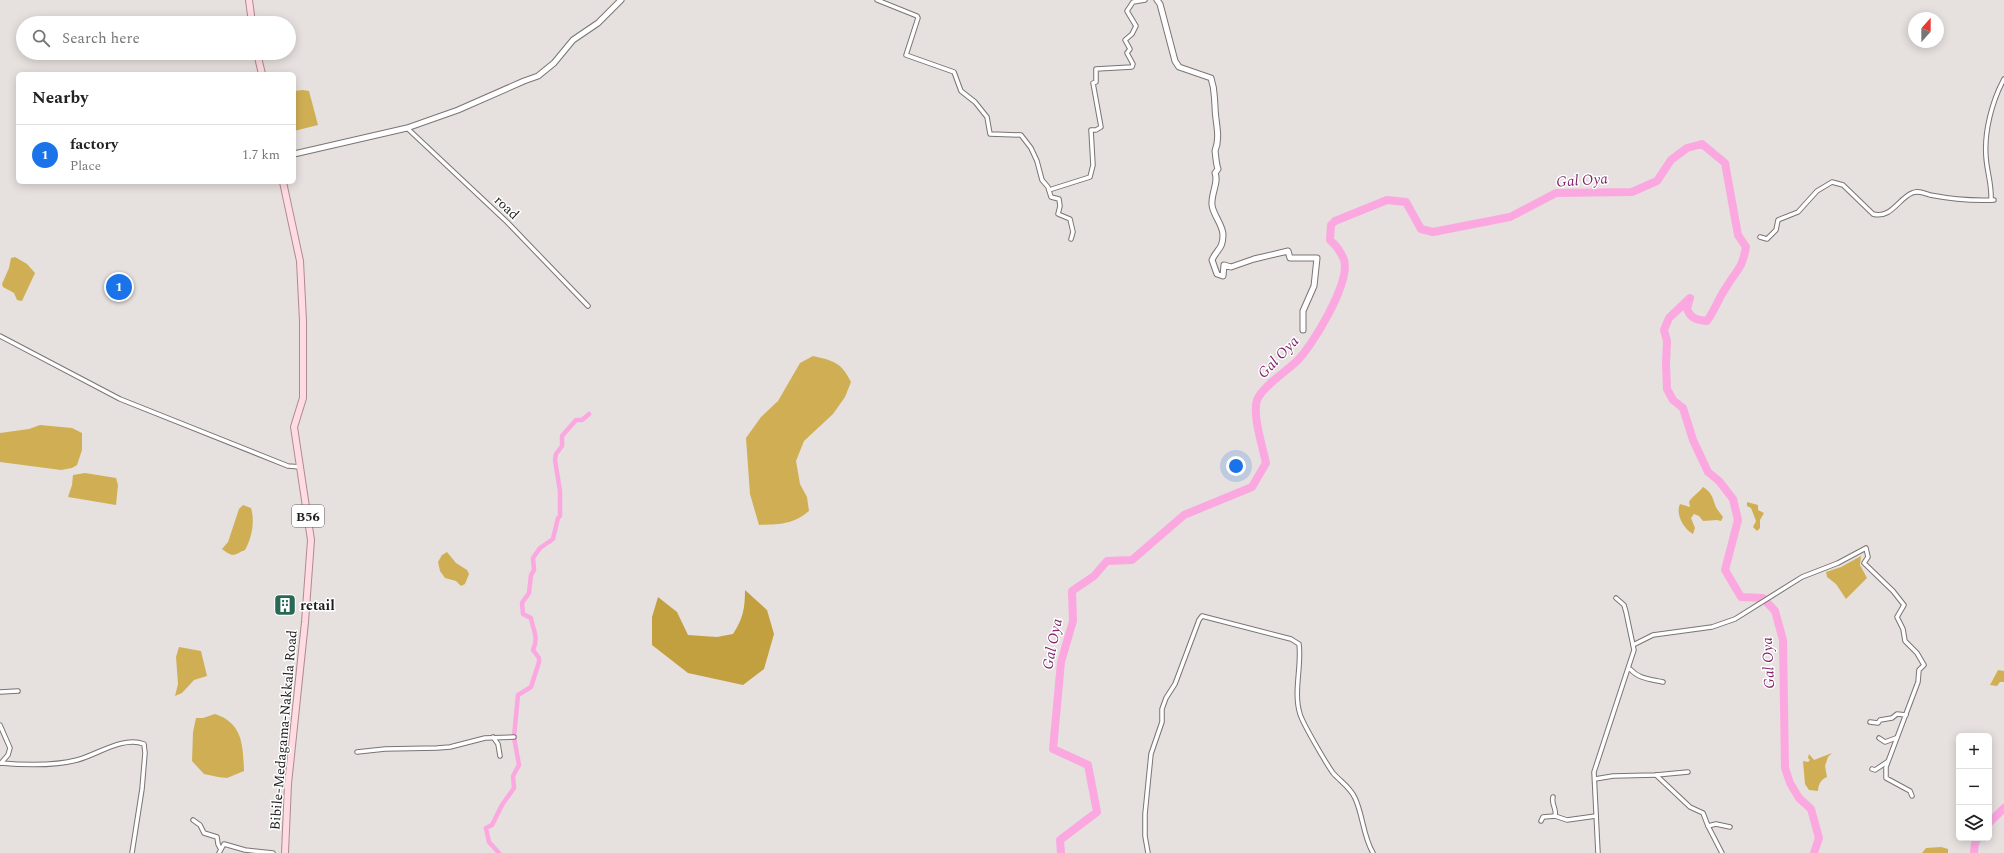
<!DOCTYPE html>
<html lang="en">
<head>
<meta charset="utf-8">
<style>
	:root { --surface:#fff; --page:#f2f2f2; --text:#222; --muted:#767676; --line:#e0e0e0; --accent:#1a73e8 }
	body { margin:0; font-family:Spectral,serif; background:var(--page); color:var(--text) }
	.controls { position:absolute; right:12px; bottom:12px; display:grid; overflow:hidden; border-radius:6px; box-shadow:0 2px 10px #0003 }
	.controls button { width:36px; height:36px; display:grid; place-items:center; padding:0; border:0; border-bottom:1px solid var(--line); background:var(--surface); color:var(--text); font:20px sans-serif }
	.compass { position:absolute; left:1908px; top:12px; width:36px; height:36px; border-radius:50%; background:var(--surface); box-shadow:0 2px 10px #0003; rotate:21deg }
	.you { position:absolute; left:1236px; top:466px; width:14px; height:14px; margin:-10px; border:3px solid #fff; border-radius:50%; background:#1a73e8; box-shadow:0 0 0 6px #1a73e833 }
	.badge { display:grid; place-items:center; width:26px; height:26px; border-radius:50%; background:var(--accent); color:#fff; font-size:13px; font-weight:700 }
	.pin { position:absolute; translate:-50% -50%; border:2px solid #fff; box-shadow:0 1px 4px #0006 }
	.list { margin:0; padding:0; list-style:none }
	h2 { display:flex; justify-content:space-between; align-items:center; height:52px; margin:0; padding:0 16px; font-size:17px }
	h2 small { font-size:13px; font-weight:400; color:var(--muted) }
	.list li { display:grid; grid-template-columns:26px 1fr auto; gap:12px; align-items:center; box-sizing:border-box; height:60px; padding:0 16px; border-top:1px solid var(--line) }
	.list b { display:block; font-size:15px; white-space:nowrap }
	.list p { margin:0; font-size:13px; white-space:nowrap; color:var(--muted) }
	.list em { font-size:13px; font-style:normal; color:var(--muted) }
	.icon { flex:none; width:22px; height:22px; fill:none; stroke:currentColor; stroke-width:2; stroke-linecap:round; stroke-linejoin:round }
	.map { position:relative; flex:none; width:2004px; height:853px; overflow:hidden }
	.search { position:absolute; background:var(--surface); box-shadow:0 2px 10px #0003; left:16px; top:16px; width:280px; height:44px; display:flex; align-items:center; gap:10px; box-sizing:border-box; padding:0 14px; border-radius:22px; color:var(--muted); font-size:15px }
	.panel { position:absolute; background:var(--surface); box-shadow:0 2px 10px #0003; left:16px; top:72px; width:280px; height:112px; border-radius:6px }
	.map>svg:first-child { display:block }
</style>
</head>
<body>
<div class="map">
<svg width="2004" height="853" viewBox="0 0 2004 853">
	<rect width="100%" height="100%" fill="#e6e0de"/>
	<!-- green -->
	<g fill="#d0af54">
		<polygon points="303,90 309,91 318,125 294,131 294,91"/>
		<polygon points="15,257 27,264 35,273 22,301 17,300 14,293 3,287 2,284 9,268 11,258"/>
		<path d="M813,356C834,361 841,362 851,382L845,397L833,414L804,441L796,461L800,484L807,497L809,511C792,525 780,524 759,525L750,494L746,438L761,417L778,401L800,363Z"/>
		<polygon points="40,425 72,428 82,433 82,450 77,465 72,468 61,470 0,462 0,433 29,429"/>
		<polygon points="85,473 116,478 118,485 116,505 68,497 72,485 73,475"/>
		<path d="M1703,487C1714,494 1712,499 1717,509C1719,512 1721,514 1723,517L1721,521L1717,520L1703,521L1699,516L1694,514L1691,518L1695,528L1693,534C1684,529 1675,514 1680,504L1690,507L1689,502C1692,496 1699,493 1703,487Z"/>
		<polygon points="1747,502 1758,505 1758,510 1764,513 1760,520 1760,528 1757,531 1753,527 1756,521 1751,508 1747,506"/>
		<path d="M243,505L251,508C255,521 252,538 245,550C233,555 234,558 222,549L228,542L239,509Z"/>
		<polygon points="447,552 456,563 467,570 469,574 465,584 461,586 456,581 445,578 440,571 438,562 442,555"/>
		<polygon points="1861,556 1860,565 1867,578 1846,599 1836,584 1827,577 1826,572 1841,567"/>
		<polygon points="179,647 201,651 207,676 194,680 182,693 175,696 178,684 176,657"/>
		<polygon points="1998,670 2004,671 2004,682 2000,682 1997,686 1990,685"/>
		<path d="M215,714C243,723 243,746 244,771L227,778L218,777L204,774L192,761L193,732L196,718H203Z"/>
		<path d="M1832,753L1828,757L1825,766L1827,777C1821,779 1818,785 1818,791L1809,790L1805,784L1803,761L1808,762L1810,760L1808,758L1809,754L1814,760Z"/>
		<polygon points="1941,847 1948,849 1948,853 1922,853 1926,848"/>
	</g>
	<!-- forest -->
	<path fill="#c2a040" d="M745,590L767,610L774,634L764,669L743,685L688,673L652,645V617L658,597L677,612L688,635L717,637L733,634C743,619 745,608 745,590Z"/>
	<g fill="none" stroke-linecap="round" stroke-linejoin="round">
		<!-- canal -->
		<path stroke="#fba8e1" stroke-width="4.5" d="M499,853L489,842L486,828L492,825L502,805L514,788L513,776L519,765L514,737L518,695L531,687L539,662V658L533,650C539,637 533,630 531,618L523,614L522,603L529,593L531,575L534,570L533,558L540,548L553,539L558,518L560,516V491L555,460L556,454L562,446V436L576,420H582L589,414"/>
		<!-- river -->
		<g stroke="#fba8e1" stroke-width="8">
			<polyline points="1989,823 2004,808"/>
			<path d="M1061,853L1060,840L1097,812L1088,765L1053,749L1061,662L1073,621L1072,591L1094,576L1107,561L1132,560L1184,515L1252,487L1266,463C1263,448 1252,415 1257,400C1262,387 1285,372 1296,362C1312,347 1351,282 1344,260C1341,252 1336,245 1330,240L1331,225L1335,221L1387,200L1406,202L1421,229L1433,232L1510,217L1556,193L1632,192L1657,181L1671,160L1687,148L1702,144L1725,163L1738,235L1746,247C1742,269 1738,268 1727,286C1719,297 1715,310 1707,321C1697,320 1691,319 1687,309L1690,298L1669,318L1664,330L1667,341L1666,364L1667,389L1673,400L1683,408L1693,440L1708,472L1719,481L1733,499L1738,520L1725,570L1741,597L1763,598L1775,611L1783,640L1785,768L1790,783L1799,798L1811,809L1819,838L1814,853"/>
			<polyline points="1974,853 1975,843 1978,838"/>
		</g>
		<!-- minor casing -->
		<g stroke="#7a7473" stroke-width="5.5">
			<g id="minor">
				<polyline points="877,0 917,16 918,18 906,55 954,72 961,91 975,102 987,117 990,134 1021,135 1031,148 1037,161 1042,180 1048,187 1051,197 1059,199 1060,206 1058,214 1070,219 1073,232 1071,239"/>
				<polyline points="407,128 507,222 588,306"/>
				<polyline points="1049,190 1090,177 1093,165 1091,130 1096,130 1101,127 1093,83 1096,82 1096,69 1132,67 1133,64 1127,53 1130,49 1125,40 1132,34 1136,26 1127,11 1133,2 1145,0"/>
				<path d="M1991,200C1992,185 1987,172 1986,157C1984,132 1992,101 2004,79"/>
				<path d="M1760,237L1767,239L1776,230L1778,220L1798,212L1817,191L1832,182L1843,185L1873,214C1891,219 1898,199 1912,193C1918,190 1924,193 1930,195C1951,199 1972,201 1994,200"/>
				<polyline points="0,336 120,399 288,466 301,467"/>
				<polyline points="1633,645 1653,635 1712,627 1735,619 1802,577 1838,563 1866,548 1868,557 1864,563 1893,591 1904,605 1897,617 1903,629 1905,641 1917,653 1924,665 1919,670 1918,682 1886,767 1886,778 1910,791 1912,796"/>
				<path d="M1630,669C1639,679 1650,679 1663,682"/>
				<polyline points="0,692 18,691"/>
				<polyline points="1870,722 1878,723 1880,720 1892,718 1897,714 1906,715"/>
				<polyline points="0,725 10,748 8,755 1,763"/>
				<polyline points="493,737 498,744 500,756"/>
				<polyline points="1879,738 1885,742 1896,738"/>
				<polyline points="357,752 385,749 437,748 450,747 485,738 514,737"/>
				<path d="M0,763C23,765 54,766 77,760C97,755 122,736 144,744L145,753L142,789L132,853"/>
				<polyline points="1872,769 1875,770 1887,762"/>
				<polyline points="1656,775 1690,807 1703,813 1708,826 1716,824 1730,827"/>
				<polyline points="1595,779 1613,776 1656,775 1688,772"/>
				<path d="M1553,797C1551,804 1557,809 1555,816"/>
				<polyline points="193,820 200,825 204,833 217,837 218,844 220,848"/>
				<polyline points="1541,821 1543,817 1555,816 1567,820 1596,816"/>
				<polyline points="1708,826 1722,853"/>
				<polyline points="219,853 224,844 245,850 273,853"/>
				<path d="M1148,853L1145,836V814L1151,754L1162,722V709L1166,698L1175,684L1199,620L1202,616L1291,639L1299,644C1302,666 1293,692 1300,714C1303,724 1326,763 1333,773C1341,782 1350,787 1355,798C1363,815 1363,836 1373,853"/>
				<polyline points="1598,853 1594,772 1634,650 1626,612 1624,605 1616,598"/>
			</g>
		</g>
		<!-- secondary casing -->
		<g stroke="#7a7473" stroke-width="7">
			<g id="secondary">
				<path d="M1157,0L1160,4L1175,61L1179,67L1211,78C1215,90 1214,94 1215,106C1215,122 1221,136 1215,151C1216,157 1216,164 1218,169L1215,173C1219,182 1211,193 1212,205C1213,215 1223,225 1223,235C1223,249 1217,249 1212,260L1217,274L1223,276L1224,265L1231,267L1254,259L1288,251L1290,258H1317L1314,286L1303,311V330"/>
				<polyline points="294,154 407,128 458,110 524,81 538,76 554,63 573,40 598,23 621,0"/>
			</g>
		</g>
		<!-- primary casing -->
		<g stroke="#af8a90" stroke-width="8">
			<g id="primary">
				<polyline points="249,0 252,23"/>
				<polyline points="257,53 262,74"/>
				<polyline points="283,182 300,261 303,321 303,398 294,427 311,540 305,622 288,784 285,853"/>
			</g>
		</g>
		<!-- minor -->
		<use href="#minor" stroke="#fff" stroke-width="3.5"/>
		<!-- secondary -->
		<use href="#secondary" stroke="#fff" stroke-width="5"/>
		<!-- primary -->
		<use href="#primary" stroke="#fedce2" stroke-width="6"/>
	</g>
	<!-- icons -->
	<defs>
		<g id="building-square" transform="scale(1.15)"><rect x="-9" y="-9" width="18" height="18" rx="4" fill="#286855" stroke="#fff"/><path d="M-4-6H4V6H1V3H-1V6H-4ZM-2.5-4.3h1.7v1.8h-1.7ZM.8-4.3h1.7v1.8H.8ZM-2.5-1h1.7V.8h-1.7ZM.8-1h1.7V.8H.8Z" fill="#fff"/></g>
	</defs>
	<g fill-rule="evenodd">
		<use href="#building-square" x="285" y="605"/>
	</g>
	<g text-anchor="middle" stroke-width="3" stroke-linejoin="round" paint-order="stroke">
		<!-- shield labels -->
		<rect fill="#fff" stroke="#626060" stroke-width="1" x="292" y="505" width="32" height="22" rx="3"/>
		<g font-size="13" font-weight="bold" fill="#1e1c1c">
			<text x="308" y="521">B56</text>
		</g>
		<!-- street labels -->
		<g font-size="14" fill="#1e1c1c" stroke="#fff">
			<text transform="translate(507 207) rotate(44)" y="5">road</text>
			<text transform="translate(283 730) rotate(-85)" y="5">Bibile-Medagama-Nakkala Road</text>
		</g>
		<!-- poi labels -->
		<g font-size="14" font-weight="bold" fill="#1e1c1c" stroke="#fff" text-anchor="start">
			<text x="300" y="610">retail</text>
		</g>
		<!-- water labels -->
		<g font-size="15" font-style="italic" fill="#82256c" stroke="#fff">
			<text transform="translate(1582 180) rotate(-4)" y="5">Gal Oya</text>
			<text transform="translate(1278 357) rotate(-46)" y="5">Gal Oya</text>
			<text transform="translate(1052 644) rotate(-79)" y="5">Gal Oya</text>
			<text transform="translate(1768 663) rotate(-93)" y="5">Gal Oya</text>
		</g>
	</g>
</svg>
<div class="controls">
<button>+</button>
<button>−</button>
<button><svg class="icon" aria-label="layers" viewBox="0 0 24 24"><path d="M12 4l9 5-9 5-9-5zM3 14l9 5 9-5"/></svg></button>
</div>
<svg class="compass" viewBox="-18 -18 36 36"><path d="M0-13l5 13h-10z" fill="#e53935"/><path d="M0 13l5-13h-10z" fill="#767676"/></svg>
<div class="you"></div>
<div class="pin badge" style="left:119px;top:287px">1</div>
<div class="search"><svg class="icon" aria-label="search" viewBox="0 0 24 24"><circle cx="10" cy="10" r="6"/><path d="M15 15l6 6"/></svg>Search here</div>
<section class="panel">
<h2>Nearby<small></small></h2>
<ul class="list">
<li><span class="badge">1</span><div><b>factory</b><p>Place</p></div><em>1.7 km</em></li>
</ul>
</section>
</div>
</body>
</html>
